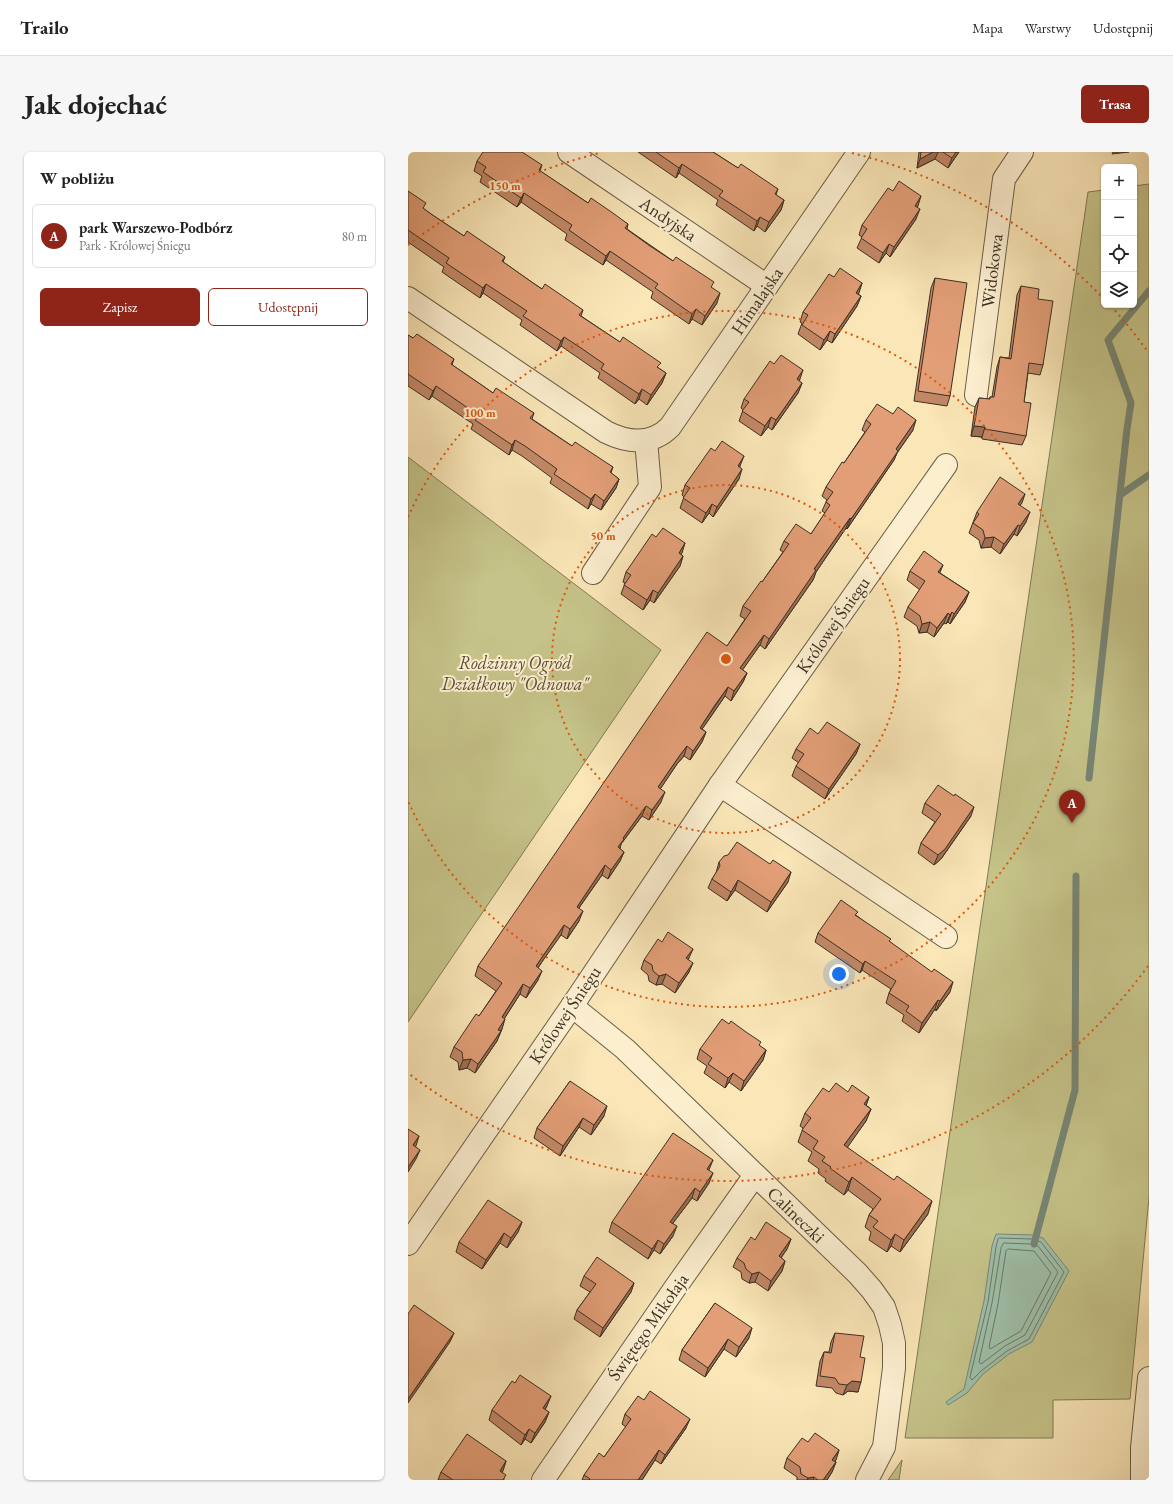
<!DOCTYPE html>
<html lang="pl">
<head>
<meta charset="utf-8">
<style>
	:root { --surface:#fff; --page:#f6f6f6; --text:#222; --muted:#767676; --line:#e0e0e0; --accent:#8f2418 }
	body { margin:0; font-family:"EB Garamond",serif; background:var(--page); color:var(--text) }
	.controls { position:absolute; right:12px; top:12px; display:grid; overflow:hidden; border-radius:6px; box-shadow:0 1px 3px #0004 }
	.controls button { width:36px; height:36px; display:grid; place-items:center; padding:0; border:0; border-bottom:1px solid var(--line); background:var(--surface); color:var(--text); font:20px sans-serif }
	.you { position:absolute; left:431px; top:822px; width:14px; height:14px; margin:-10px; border:3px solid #fff; border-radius:50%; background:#1a73e8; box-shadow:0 0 0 6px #1a73e833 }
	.badge { display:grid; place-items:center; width:26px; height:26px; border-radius:50%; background:var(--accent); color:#fff; font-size:13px; font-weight:700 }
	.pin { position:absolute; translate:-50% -33px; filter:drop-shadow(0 1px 2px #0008) }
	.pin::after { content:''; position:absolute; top:21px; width:14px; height:12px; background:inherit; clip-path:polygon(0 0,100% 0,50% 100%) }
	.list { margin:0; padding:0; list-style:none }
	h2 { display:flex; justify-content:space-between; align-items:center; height:52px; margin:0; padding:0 16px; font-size:17px }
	h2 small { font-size:13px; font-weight:400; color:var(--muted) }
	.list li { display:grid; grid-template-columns:26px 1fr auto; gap:12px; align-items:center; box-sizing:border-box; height:64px; margin:0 8px 8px; padding:0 8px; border:1px solid var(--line); border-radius:6px }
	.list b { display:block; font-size:15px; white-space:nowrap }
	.list p { margin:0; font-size:13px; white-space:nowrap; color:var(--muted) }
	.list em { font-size:13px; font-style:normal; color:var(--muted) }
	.actions { display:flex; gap:8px; padding:12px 16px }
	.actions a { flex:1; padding:9px 0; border:1px solid var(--accent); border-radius:6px; text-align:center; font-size:14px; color:var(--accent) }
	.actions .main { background:var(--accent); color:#fff }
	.icon { flex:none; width:22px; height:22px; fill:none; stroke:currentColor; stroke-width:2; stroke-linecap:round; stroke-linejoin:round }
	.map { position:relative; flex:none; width:741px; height:1328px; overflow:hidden; border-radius:6px }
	header { display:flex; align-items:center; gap:24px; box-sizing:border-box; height:56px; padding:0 20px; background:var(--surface); border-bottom:1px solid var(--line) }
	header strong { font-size:19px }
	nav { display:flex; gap:22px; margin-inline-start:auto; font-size:14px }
	.intro { display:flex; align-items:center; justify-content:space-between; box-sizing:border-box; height:96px; padding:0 24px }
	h1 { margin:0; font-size:28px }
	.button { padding:10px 18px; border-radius:6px; background:var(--accent); color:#fff; font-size:14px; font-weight:700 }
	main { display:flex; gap:24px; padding:0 24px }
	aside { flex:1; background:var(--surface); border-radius:6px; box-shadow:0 1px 3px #0004 }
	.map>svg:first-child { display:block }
</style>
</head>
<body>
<header>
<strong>Trailo</strong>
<nav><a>Mapa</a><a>Warstwy</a><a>Udostępnij</a></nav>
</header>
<div class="intro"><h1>Jak dojechać</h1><a class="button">Trasa</a></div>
<main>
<aside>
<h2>W pobliżu<small></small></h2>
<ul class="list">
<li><span class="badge">A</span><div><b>park Warszewo-Podbórz</b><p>Park · Królowej Śniegu</p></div><em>80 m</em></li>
</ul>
<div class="actions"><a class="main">Zapisz</a><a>Udostępnij</a></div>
</aside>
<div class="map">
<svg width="741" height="1328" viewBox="0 0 741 1328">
	<rect width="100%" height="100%" fill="#fae6b7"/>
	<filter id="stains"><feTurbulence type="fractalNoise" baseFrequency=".005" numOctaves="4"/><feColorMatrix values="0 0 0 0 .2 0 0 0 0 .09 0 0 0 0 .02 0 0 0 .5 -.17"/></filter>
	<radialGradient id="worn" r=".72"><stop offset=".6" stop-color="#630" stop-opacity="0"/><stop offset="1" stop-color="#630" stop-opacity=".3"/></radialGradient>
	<!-- green -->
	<g fill="#c5c389" stroke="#807a56">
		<polygon points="741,32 741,1045 722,1247 645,1248 645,1286 497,1286 680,40 696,38 696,153 726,153 726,34"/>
		<polygon points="0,305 253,498 0,870"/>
		<polygon points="494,1308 491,1328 480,1328"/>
	</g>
	<!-- water -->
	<polygon fill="#9fc0aa" stroke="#778674" points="588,1082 625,1083 635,1086 661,1119 624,1190 601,1202 575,1222 559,1241 540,1253 538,1250 556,1237 576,1149 584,1094"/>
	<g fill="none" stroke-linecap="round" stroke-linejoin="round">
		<!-- shore -->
		<g stroke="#6d7866" stroke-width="1">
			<polygon points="592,1086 624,1087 633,1090 656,1120 621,1187 599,1199 573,1219 564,1228 562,1225 580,1150 588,1095 590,1087"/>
			<polygon points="596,1091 623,1092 630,1094 650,1120 617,1183 597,1194 573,1212 571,1210 584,1151 593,1096"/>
			<polygon points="600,1097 626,1099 643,1121 613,1179 582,1197 581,1195 590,1152 598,1099"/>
		</g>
		<!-- stream -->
		<g stroke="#778674" stroke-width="7">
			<polyline points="712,343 741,323"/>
			<polyline points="681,626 719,277 723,251 700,188 741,139"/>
			<polyline points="626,1092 667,938 668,724"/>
		</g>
		<!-- minor casing -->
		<g stroke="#6b5e48" stroke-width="24">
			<g id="minor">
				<polyline points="161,0 359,134"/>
				<path d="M0,146L198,280C220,291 244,293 262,275L451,0"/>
				<polyline points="568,243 596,27 614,0"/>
				<polyline points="185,421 242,335 238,288"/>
				<polyline points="312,633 538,785"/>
				<polyline points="164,854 217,897 450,1122 464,1138 476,1155 482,1173 486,1191 486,1216 476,1295 459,1328"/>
				<polyline points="0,1092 164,854 312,633 538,313"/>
				<polyline points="135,1328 267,1136 347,1023"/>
				<polyline points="734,1328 734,1296 741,1226"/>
			</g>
		</g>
		<!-- minor -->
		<use href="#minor" stroke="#fcefd0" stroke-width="22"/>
	</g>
	<!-- wall -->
	<g fill="#c28866" stroke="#3b3023">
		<polygon points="230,0 305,0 330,16 370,37 368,43 376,48 373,58 357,80 349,74 346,79 308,53 310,48 271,21 268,26"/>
		<polygon points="511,0 551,0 540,16 527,7 509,16"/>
		<polygon points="69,9 134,13 132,19 180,51 220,72 219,77 304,136 309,151 294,173 284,167 281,172 243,146 245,140 198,108 195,113 157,88 159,82 113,50 109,55 72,30 74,24 66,19"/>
		<polygon points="0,39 16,57 23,62 56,84 97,105 95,110 125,131 134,137 175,158 173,164 258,221 254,231 239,253 231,247 227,252 190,226 192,221 153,194 149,199 112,173 114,168 75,141 72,146 34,120 36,115 0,90"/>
		<polygon points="485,39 510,54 509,55 508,67 482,105 478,101 471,111 449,96 454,85 451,83 454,73"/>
		<polygon points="426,125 454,131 450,142 453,144 449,154 424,191 419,188 412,198 390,182 394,171 392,170 395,160"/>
		<polygon points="527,126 542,244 539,254 506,249 523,136"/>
		<polygon points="613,134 630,147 635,213 632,223 620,221 616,250 618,284 614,293 574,287 574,285 563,284 567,255 571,246 581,247 582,245 584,245 589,215 592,205 601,206 609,143"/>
		<polygon points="0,183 5,186 46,207 44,213 75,234 85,241 126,261 124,267 164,294 205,315 203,321 211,327 208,336 193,358 183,352 180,357 142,331 144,326 114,304 104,298 101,303 63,277 65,272 24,244 21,248 0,234"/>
		<polygon points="392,227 391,229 394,231 390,241 364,278 360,275 353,284 331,269 335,258 333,256 336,247"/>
		<polygon points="458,268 505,278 489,301 486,308 439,377 438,376 408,420 405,428 357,497 352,493 334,518 339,521 335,530 323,549 317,544 304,563 294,577 298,580 294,590 282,608 276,604 269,612 252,637 253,650 241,668 234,664 213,692 212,697 216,700 212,709 200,727 194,723 171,756 171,769 159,787 153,783 146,791 130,816 130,828 118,846 112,842 96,867 94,877 89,889 67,921 59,916 51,918 50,910 42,905 46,895 71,864 88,839 67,824 70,814 319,494 337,467 332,464 335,454 354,430 375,400 372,398 376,389 403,382 417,361 414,359 418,350 419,348 414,344 418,335 436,311 457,280 454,278"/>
		<polygon points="307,299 332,314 332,315 331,327 305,365 301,361 294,371 272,356 276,345 274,343 277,333"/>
		<polygon points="614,351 612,353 618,370 609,384 606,382 592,402 583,395 573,396 571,388 561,381 569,360"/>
		<polygon points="248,385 277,391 273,402 275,404 272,414 246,451 242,448 235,458 213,442 217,431 215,430 218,420"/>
		<polygon points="502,419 532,421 561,440 557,450 542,472 540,470 538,472 536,471 526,485 519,480 511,481 509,474 496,465 500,455 512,438 499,428"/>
		<polygon points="410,582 452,592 448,602 417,647 384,624 388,614 391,611 384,606 388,597"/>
		<polygon points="517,651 563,664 533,707 526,713 510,701 513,691 527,670 514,661"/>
		<polygon points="311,710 380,730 359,760 327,738 319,749 300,736 304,727 308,721"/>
		<polygon points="448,763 482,790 542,840 528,859 527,857 511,881 494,869 496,863 478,851 481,841 483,837 454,818 452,821 407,790 410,781"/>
		<polygon points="281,806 280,808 281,820 267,841 254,832 248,833 241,829 240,823 233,817 236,808"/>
		<polygon points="351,894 358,898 355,908 333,939 321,930 317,936 296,921 299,914 289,907 292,897"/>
		<polygon points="162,929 196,964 183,983 171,975 152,1004 126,986 129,976"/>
		<polygon points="421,940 440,940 461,945 458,953 463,957 458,969 439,995 520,1062 492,1100 483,1094 479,1100 461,1088 463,1080 457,1075 461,1063 465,1057 440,1038 436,1043 417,1029 418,1027 410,1021 411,1017 400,1009 404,1000 390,990 395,976 392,974 397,961"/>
		<polygon points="301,1018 301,1031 289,1049 284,1046 265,1071 265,1084 252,1102 246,1098 240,1107 201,1080 204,1070"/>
		<polygon points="114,1070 110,1080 99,1096 92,1091 74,1117 48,1100 51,1090"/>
		<polygon points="383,1087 379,1097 373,1106 377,1109 374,1119 360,1139 347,1130 341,1131 334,1127 333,1120 325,1115 329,1106 347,1088"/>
		<polygon points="176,1124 226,1131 223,1140 192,1185 166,1167 169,1158 182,1140 172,1134"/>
		<polygon points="307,1151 341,1186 328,1205 316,1197 297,1225 271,1208 274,1198"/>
		<polygon points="427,1181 452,1205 450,1240 440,1239 435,1243 428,1241 424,1236 408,1234 412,1209 416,1200 421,1200 423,1190"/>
		<polygon points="139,1254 137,1258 141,1260 137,1270 123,1291 117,1287 113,1293 81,1268 84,1258"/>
		<polygon points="217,1262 278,1276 253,1312 247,1308 234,1328 174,1328 176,1323 196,1305 218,1275 214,1272"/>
		<polygon points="400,1290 431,1298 427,1309 428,1310 424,1320 419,1328 389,1328 389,1325 376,1316 379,1306"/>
		<polygon points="98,1309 94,1320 96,1328 30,1328 33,1320"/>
	</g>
	<!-- shaded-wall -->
	<g fill="#9e6f53" stroke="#3b3023">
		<polygon points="525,0 530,0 527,7 509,16 512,7"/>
		<polygon points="548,0 551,0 540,16 544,6"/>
		<polygon points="705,0 721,0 704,2"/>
		<polygon points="274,12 271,21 268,26 271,16"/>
		<polygon points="116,41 113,50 109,55 113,46"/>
		<polygon points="513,44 510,54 503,64 507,54"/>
		<polygon points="376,48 373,58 357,80 361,70"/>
		<polygon points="512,57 508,67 482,105 486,95"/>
		<polygon points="352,65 349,74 346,79 349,69"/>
		<polygon points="481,92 478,101 471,111 475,101"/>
		<polygon points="202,99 198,108 195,113 198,104"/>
		<polygon points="454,131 451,141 444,151 448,141"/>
		<polygon points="78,132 75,141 72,146 75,136"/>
		<polygon points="312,141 309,151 294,173 297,164"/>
		<polygon points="453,144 449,154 424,191 427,182"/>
		<polygon points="288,157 284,167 281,172 284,162"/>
		<polygon points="422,179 419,188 412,198 416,188"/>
		<polygon points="156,185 153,194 149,199 153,189"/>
		<polygon points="395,218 392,227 385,237 389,227"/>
		<polygon points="258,221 254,231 239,253 243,243"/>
		<polygon points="394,231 390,241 364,278 368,268"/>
		<polygon points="28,234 24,244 21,248 25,239"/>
		<polygon points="234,237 231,247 227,252 231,242"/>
		<polygon points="363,265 360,275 353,284 357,274"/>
		<polygon points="508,268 505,278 489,301 486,308 439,377 443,367 488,297"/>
		<polygon points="566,274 577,275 574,285 563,284"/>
		<polygon points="107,288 104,298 101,303 104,293"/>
		<polygon points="336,304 332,314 326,323 330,314"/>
		<polygon points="334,317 331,327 305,365 309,355"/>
		<polygon points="211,327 208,336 193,358 196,349"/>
		<polygon points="187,342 183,352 180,357 183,347"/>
		<polygon points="617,342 614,351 606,361 610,352"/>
		<polygon points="304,352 301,361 294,371 298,361"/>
		<polygon points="622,360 618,370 609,384 612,374"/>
		<polygon points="442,366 438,376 408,420 405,428 357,497 361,487 406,417"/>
		<polygon points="610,373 606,382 592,402 596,392"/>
		<polygon points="586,385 583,395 573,396 577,386"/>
		<polygon points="277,391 274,401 267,411 271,401"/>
		<polygon points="275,404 272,414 246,451 250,441"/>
		<polygon points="535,413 531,423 530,420"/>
		<polygon points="245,438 242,448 235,458 239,448"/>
		<polygon points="561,440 557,450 542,472 546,462"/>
		<polygon points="544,460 540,470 538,472 542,463"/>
		<polygon points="540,461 536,471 526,485 529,476"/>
		<polygon points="522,470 519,480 511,481 514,472"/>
		<polygon points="356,483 352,493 329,526 332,516"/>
		<polygon points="339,521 335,530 323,549 326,539"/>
		<polygon points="320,535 317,544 288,586 292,576"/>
		<polygon points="298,580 294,590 282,608 285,599"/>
		<polygon points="452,592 448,602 417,647 421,637"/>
		<polygon points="279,594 276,604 269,612 247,645 250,635 272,603"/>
		<polygon points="257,640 253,650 241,668 244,658"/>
		<polygon points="238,654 234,664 213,692 212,696 206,705 210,695 215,686"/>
		<polygon points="566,655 563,664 533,707 526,713 530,703"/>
		<polygon points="216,700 212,709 200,727 203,718"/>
		<polygon points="197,713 194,723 165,764 169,755"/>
		<polygon points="383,720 380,730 359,760 363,750"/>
		<polygon points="330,728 327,738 319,749 323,740"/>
		<polygon points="175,759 171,769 159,787 162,777"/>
		<polygon points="156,773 153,783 124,824 128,814"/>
		<polygon points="285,797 281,806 275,816 278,806"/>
		<polygon points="457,809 454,818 452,821 455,812"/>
		<polygon points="285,811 281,820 267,841 271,831"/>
		<polygon points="134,819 130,828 118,846 122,836"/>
		<polygon points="258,822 254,832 248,833 251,824"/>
		<polygon points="545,830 542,840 528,859 532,849"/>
		<polygon points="115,832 112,842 91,875 94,865"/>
		<polygon points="530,848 527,857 511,881 514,871"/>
		<polygon points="97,867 94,877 87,887 90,878"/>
		<polygon points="93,879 89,889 67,921 70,912"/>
		<polygon points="358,898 355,908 333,939 336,929"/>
		<polygon points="63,907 59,916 51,918 55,908"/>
		<polygon points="325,921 321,930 317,936 320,926"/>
		<polygon points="461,945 457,957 456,952"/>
		<polygon points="199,954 196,964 183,983 186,973"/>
		<polygon points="463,957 458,969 432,1006 436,993"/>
		<polygon points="175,966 171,975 152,1004 155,994"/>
		<polygon points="11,984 8,994 2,1003 5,993"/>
		<polygon points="12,998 8,1007 0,1020 0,1015"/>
		<polygon points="305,1008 301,1018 295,1027 299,1017"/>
		<polygon points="305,1021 301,1031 289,1049 292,1040"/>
		<polygon points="444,1025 440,1038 436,1043 441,1030"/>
		<polygon points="287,1036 284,1046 259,1079 262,1070"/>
		<polygon points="524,1049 520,1062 492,1100 496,1088"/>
		<polygon points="114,1070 110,1080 99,1096 103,1086"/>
		<polygon points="269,1074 265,1084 252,1102 256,1092"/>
		<polygon points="96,1081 92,1091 74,1117 78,1108"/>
		<polygon points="487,1082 483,1094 479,1100 483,1088"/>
		<polygon points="383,1087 379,1097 367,1114 371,1104"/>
		<polygon points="250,1088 246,1098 240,1107 244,1097"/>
		<polygon points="377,1109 374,1119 360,1139 363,1129"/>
		<polygon points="351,1120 347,1130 341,1131 344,1122"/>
		<polygon points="226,1131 223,1140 192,1185 195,1176"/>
		<polygon points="344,1176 341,1186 328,1205 331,1195"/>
		<polygon points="46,1181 42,1190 0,1251 0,1247"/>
		<polygon points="320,1187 316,1197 297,1225 300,1216"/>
		<polygon points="444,1229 453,1230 450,1240 440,1239 435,1243 439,1233"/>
		<polygon points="143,1244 139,1254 131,1266 135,1256"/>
		<polygon points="141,1260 137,1270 123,1291 127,1281"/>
		<polygon points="282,1267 278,1276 253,1312 257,1303"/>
		<polygon points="121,1277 117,1287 113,1293 117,1283"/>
		<polygon points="251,1298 247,1308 234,1328 230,1328"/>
		<polygon points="431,1298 428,1308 421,1317 424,1308"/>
		<polygon points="98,1309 95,1319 88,1328 92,1319"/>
		<polygon points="428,1310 424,1320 419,1328 415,1328"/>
		<polygon points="406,1325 405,1328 399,1328 400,1326"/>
	</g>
	<!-- building -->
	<g fill="#e29e77" stroke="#3b3023">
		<polygon points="75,0 114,0 134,13 131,18 180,51 183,46 202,59 220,72 217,76 242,94 265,109 268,105 306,130 303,135 312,141 297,164 288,157 284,162 247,136 250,132 202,99 198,104 161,78 164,73 116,41 113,46 75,20 78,15 69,9"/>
		<polygon points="248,0 305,0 330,16 333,12 370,37 367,42 376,48 361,70 352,65 349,69 311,44 315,39 274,12 271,16"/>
		<polygon points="513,0 525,0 512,7"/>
		<polygon points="535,0 548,0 544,6"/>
		<polygon points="491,29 513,44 507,54 512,57 486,95 481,92 475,101 453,86 459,77 454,73 480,36 485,39"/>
		<polygon points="0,39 18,51 15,56 23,62 56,84 59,79 97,105 94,109 125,131 134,137 137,132 175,158 171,163 212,190 215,185 253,211 249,215 258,221 243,243 234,237 231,242 193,217 196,212 173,196 156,185 153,189 115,164 119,159 78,132 75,136 38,111 41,106 0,78"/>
		<polygon points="432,116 454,131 448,141 453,144 427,182 422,179 416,188 394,173 400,163 395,160 421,122 426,125"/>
		<polygon points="527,126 559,131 542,244 510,239"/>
		<polygon points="613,134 631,137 630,147 645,149 635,213 621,211 616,250 623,251 618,284 577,277 577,275 566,274 571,246 582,247 582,245 586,245 592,205 603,207"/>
		<polygon points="9,182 46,207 43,212 75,234 85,241 88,236 126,261 122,266 164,294 167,290 205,315 202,320 211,327 196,349 187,342 183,347 146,322 149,317 117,294 107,288 104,293 67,268 70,263 28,234 25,239 0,222 0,183 5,186"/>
		<polygon points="373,203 395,218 389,227 394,231 368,268 363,265 357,274 334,259 341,250 336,247 362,209 366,212"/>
		<polygon points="469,252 485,262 490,255 508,268 488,297 490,299 443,367 442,366 406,417 408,418 361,487 356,483 332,516 339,521 326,539 320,535 307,553 292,576 298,580 285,599 279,594 272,603 250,635 257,640 244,658 238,654 215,686 216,687 210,695 216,700 203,718 197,713 169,755 175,759 162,777 156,773 150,782 128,814 134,819 122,836 115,832 94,865 97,867 90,878 93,879 70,912 63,907 55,908 54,900 46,895 68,862 71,864 94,831 70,814 299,480 319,494 343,459 335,454 353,429 354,430 381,392 376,389 388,372 403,382 422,353 418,350 425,340 418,335 434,310 436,311 463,272 458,268"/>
		<polygon points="314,289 336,304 330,314 334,317 309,355 304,352 298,361 275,346 282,336 277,333 303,296 307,299"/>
		<polygon points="592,325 617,342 610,352 622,360 612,374 610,373 596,392 586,385 577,386 575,378 565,371 571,362 569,360"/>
		<polygon points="255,376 277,391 271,401 275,404 250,441 245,438 239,448 216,433 223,423 218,420 244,382 248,385"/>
		<polygon points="516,399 535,413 530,420 561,440 546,462 544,460 542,463 540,461 529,476 522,470 514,472 512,464 500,455 517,429 502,419"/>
		<polygon points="419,570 452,592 421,637 388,614 396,602 388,597 402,576 410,582"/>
		<polygon points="530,633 546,644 547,642 566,655 537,697 530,703 513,691 533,662 517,651"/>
		<polygon points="329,690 362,712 365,708 383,720 363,750 330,728 323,740 304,727 312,714 311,710 316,704 320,703"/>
		<polygon points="433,748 450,760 447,763 483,787 481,789 524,820 526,817 545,830 532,849 530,848 514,871 498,859 501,854 481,841 488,829 457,809 455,812 410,781"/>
		<polygon points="260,780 285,797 278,806 285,811 271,831 258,822 251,824 245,819 244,813 236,808 250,787 254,790"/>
		<polygon points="314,867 321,872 323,869 338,880 353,890 351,893 358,898 336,929 325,921 320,926 300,912 304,906 292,897"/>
		<polygon points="162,929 199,954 186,973 175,966 155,994 129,976"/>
		<polygon points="428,931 440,940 444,933 461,945 456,952 463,957 436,993 486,1028 489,1024 524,1049 496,1088 487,1082 483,1088 465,1075 470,1069 461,1063 473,1047 444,1025 441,1030 422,1016 423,1015 414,1009 417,1005 405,997 410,989 394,978 403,966 397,961 415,936 421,940"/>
		<polygon points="0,977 11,984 5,993 12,998 0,1015"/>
		<polygon points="265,981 305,1008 299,1017 305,1021 292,1040 287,1036 262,1070 269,1074 256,1092 250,1088 244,1097 204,1070"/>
		<polygon points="80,1048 114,1070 103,1086 96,1081 78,1108 51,1090"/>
		<polygon points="358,1070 383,1087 371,1104 377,1109 363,1129 351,1120 344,1122 338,1117 336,1111 329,1106 343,1085 347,1088"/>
		<polygon points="189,1105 226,1131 195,1176 169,1158 188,1132 176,1124"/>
		<polygon points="307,1151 344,1176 331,1195 320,1187 300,1216 274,1198"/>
		<polygon points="6,1153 46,1181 0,1247 0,1162"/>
		<polygon points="427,1181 456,1184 452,1205 457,1206 453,1230 444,1229 439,1233 431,1232 427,1226 412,1224 416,1200 423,1201"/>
		<polygon points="112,1223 143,1244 135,1256 141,1260 127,1281 121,1277 117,1283 84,1258 104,1229 107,1231"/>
		<polygon points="242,1239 282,1267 257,1303 251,1298 230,1328 181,1328 182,1327 176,1323 191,1301 196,1305 223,1267 217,1262 230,1244 236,1248"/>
		<polygon points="407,1281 431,1298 424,1308 428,1310 415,1328 410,1328 406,1325 400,1326 393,1322 392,1315 379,1306 394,1286 400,1290"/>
		<polygon points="59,1282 98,1309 92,1319 98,1323 95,1328 45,1328 33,1320"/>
	</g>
	<!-- distance rings -->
	<g fill="none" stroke="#df570d" stroke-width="2" stroke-dasharray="2 4">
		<circle cx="318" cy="507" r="174"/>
		<path d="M0 365A348 348 0 1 1 0 649"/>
		<path d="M740 814A522 522 0 0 1 0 921M0 93A522 522 0 0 1 192 1M444 1A522 522 0 0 1 693 144M703 154A522 522 0 0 1 740 200"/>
	</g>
	<g text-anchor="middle" stroke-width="4" stroke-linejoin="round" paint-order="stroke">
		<!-- street labels -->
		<g font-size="18" fill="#3b3023" stroke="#fcefd0">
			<text transform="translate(260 67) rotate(34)" y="6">Andyjska</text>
			<text transform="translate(584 119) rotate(-83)" y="6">Widokowa</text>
			<text transform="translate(349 149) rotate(-56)" y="6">Himalajska</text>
			<text transform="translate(425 473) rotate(-55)" y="6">Królowej Śniegu</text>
			<text transform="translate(157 863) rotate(-56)" y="6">Królowej Śniegu</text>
			<text transform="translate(388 1063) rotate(44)" y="6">Calineczki</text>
			<text transform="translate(240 1175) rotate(-55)" y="6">Świętego Mikołaja</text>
		</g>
		<!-- park labels -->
		<g font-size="18" font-style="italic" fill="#574d37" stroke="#fcefd0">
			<text x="107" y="517">Rodzinny Ogród<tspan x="107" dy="21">Działkowy "Odnowa"</tspan></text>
		</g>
	</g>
	<circle cx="318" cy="507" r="6" fill="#df570d" stroke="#fcefd0" stroke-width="2"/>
	<g font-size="12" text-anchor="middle" font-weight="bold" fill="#df570d" stroke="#fcefd0" stroke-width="4" stroke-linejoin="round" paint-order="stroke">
		<text x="97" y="38">150 m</text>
		<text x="72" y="265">100 m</text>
		<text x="195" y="388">50 m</text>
	</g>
	<rect width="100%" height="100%" filter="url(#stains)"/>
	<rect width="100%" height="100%" fill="url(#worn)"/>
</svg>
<div class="controls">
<button>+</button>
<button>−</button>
<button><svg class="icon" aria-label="locate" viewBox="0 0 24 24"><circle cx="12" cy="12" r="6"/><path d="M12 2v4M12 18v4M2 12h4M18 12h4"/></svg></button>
<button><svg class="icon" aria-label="layers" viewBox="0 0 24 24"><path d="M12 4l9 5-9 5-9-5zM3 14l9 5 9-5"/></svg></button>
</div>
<div class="you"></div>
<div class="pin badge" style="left:664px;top:671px">A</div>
</div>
</main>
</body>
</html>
